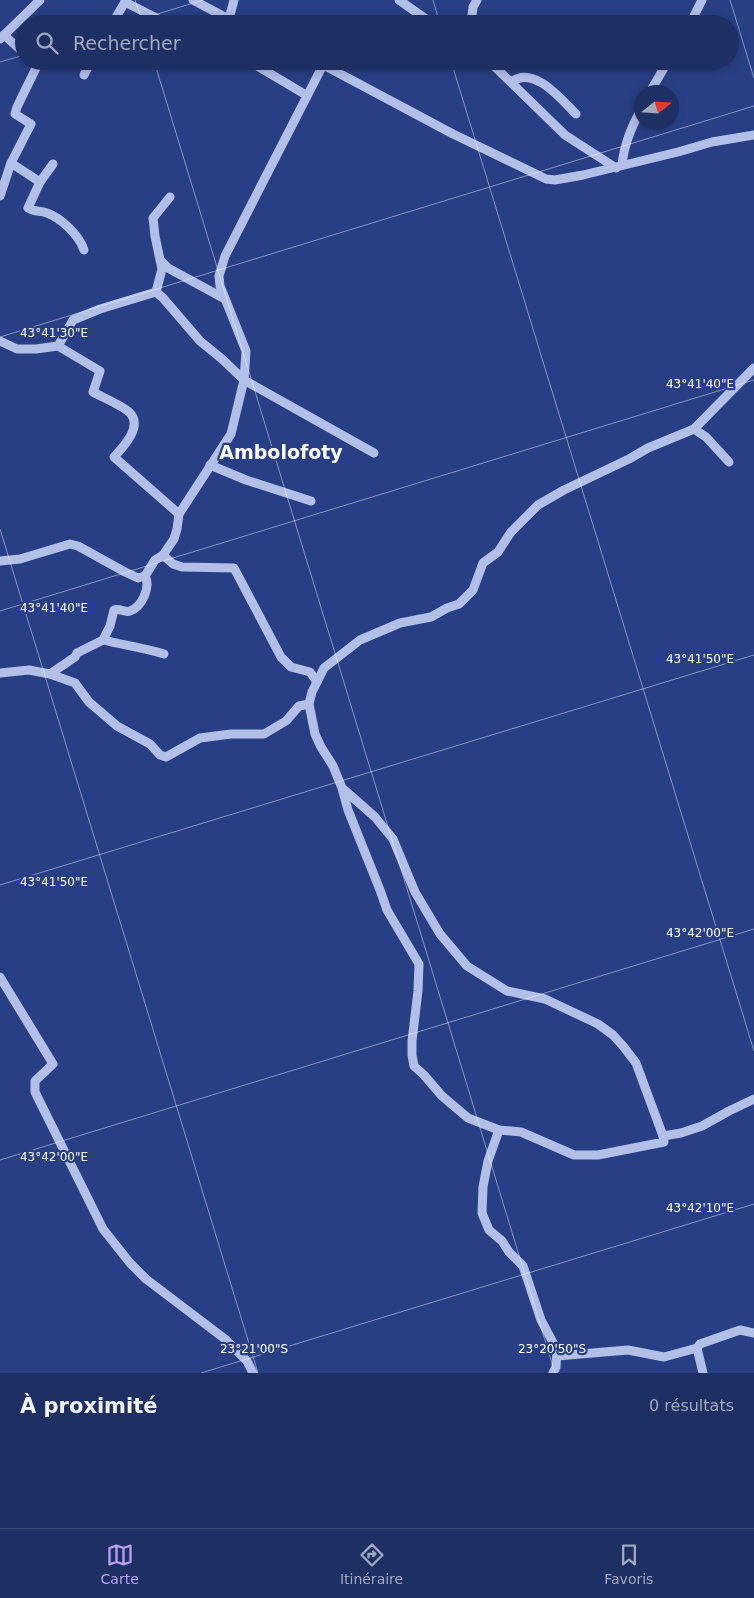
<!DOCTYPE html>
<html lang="fr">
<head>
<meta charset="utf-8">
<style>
	:root { --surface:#1e2f64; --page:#26376a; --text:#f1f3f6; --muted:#a1a9bf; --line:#3c4a78; --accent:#bca0f2 }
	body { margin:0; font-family:"DejaVu Sans",sans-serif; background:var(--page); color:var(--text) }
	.compass { position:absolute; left:634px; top:85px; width:45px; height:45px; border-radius:50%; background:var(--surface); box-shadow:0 2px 8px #0003; rotate:73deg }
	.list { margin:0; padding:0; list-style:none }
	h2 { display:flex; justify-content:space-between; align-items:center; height:65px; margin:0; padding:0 20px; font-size:21px }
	h2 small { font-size:16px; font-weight:400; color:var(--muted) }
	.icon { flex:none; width:28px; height:28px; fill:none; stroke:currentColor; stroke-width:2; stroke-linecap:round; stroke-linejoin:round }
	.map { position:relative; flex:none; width:754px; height:1373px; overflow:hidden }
	.search { position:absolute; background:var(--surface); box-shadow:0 2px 8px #0003; left:15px; right:15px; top:15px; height:55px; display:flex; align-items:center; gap:12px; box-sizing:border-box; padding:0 18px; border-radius:28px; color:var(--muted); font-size:19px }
	.sheet { height:155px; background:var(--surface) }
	nav { display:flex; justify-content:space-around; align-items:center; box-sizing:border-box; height:70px; border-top:1px solid var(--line); background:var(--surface); font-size:14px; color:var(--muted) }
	nav a { display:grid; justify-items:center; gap:2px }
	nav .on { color:var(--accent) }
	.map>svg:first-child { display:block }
</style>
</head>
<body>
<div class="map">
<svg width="754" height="1373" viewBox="0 0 754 1373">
	<rect width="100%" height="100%" fill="#283f85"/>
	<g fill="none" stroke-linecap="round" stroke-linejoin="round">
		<!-- minor -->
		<g stroke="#b2c0e7" stroke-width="9">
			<polyline points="125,0 125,2 168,24"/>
			<polyline points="193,0 238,24"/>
			<polyline points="399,0 433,24"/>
			<polyline points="229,19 234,0"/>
			<polyline points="112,24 125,2"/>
			<polyline points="471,24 473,7 477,0"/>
			<polyline points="690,24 702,0"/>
			<polyline points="4,35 24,53"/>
			<polyline points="0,39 40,0"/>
			<polyline points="249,61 306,95"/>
			<polyline points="316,61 453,134 546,179 555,180 583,175 678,152 712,142 754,135"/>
			<polyline points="489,61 565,135 616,168"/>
			<polyline points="84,75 91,61"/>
			<path d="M511,82C534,65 561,99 576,114"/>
			<polyline points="650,92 668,61"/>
			<polyline points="11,163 40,182"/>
			<path d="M53,164L40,182L28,208C36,213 39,210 47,213C61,218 79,235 84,250"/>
			<path d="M622,165C624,144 631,127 642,108"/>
			<polyline points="0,196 11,163 31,124 15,114 17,107 37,66 38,62 34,61"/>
			<polyline points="170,197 153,218 155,236 162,269 156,292 163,298 200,341 222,359 244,380 374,453"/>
			<polyline points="161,261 168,268 225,299"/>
			<path d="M0,341L17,349H36L58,346L100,371L93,392C102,397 123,406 129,412C144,426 123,447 114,457L179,514"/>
			<polyline points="58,346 73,320 100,309 156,292"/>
			<polyline points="694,429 706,437 729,462"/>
			<polyline points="210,465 246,480 311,501"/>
			<polyline points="163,555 173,564 182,567 234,568 281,657 291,667 310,672 317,682"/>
			<polyline points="0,561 20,559 70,544 78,546 125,572 138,578 145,576"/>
			<path d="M103,640C123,645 144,648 164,654"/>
			<polyline points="0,673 29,670 50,674 75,683 89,702 117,726 150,744 160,755 166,757 200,738 231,734 264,734 286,721 299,706 309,704"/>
			<path d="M50,674L75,657L77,653L103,640L110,626L114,610C120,608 125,613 130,611C142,607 151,587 145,576L155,560L163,555L174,539L177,529L179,514L231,434L244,380L246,351L220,286L219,276L225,256L323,65"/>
			<polyline points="342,788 375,817 393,839 415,892 440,934 467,966 507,991 545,999 598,1024 613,1035 623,1046 636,1063 663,1136 664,1142 598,1155 574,1155 521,1132 499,1130 468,1118 442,1096 424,1075 414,1066 412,1055 412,1041 418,991 419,964 387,910 380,890 348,810 342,788 333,766 321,747 315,734 309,704 312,692 324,668 360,640 400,623 431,617 447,608 459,604 473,590 483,563 498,552 511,532 538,505 564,490 629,459 648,448 694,429 754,368"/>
			<polyline points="0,977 53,1064 35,1081 35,1092 103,1229 130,1263 146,1279 225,1339 247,1361 253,1373"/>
			<polyline points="499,1130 488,1161 483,1187 482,1213 489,1230 502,1241 509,1252 523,1266 541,1320 557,1350 556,1367 553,1373"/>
			<polyline points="663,1136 681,1133 702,1126 729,1111 754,1099"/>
			<polyline points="557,1356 628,1350 664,1357 697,1348"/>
			<polyline points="703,1373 697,1348 700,1344 740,1330 754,1333"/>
		</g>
	</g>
	<!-- ticks -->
	<path fill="none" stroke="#fff" stroke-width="1" stroke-opacity="0.45" d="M135,0L143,24M433,0L440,24M730,0L754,78M125,24L203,0M154,61L555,1373M451,61L754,1051M0,62L24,55M0,337L754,106M0,529L258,1373M0,611L754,380M0,885L754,655M0,1160L754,929M201,1373L754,1204"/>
	<g text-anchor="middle" stroke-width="4.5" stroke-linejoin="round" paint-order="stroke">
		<!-- quarter labels -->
		<g font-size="19" font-weight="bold" fill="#fff" stroke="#283f85">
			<text x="281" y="459">Ambolofoty</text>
		</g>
	</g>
	<g font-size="12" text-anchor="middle" fill="#fff" stroke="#283f85" stroke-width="4.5" stroke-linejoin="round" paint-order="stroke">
		<text x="54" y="337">43°41'30"E</text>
		<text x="700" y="388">43°41'40"E</text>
		<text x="54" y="612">43°41'40"E</text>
		<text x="700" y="663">43°41'50"E</text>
		<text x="54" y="886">43°41'50"E</text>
		<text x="700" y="937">43°42'00"E</text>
		<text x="54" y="1161">43°42'00"E</text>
		<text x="700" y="1212">43°42'10"E</text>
		<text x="254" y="1353">23°21'00"S</text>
		<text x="552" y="1353">23°20'50"S</text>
	</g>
</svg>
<svg class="compass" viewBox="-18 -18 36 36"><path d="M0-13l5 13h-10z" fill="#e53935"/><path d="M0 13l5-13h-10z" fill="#a1a9bf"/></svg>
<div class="search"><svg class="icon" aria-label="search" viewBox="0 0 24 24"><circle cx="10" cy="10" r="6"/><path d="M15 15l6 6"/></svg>Rechercher</div>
</div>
<section class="sheet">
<h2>À proximité<small>0 résultats</small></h2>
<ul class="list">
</ul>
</section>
<nav>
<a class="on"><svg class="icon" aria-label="map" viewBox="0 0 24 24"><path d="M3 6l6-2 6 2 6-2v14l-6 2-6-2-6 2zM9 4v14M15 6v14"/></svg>Carte</a>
<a><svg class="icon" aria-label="directions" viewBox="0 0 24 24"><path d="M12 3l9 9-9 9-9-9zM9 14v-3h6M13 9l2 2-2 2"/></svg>Itinéraire</a>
<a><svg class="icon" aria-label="saved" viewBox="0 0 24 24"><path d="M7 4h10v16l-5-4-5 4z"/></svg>Favoris</a>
</nav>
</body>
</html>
